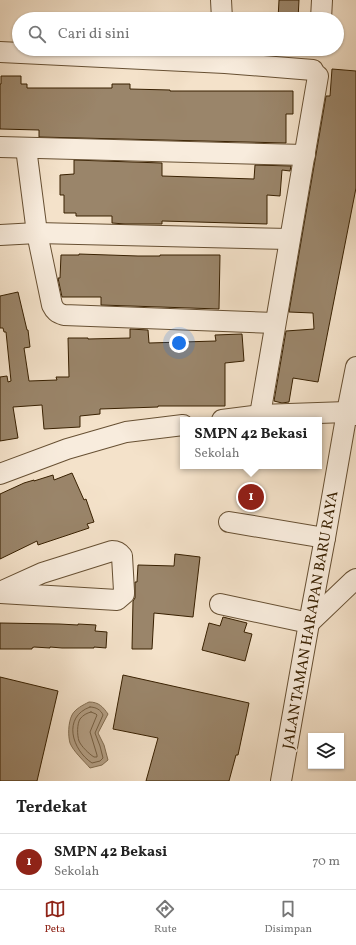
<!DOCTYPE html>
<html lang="id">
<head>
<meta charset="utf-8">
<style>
	:root { --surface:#fff; --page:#f2f2f2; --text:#222; --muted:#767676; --line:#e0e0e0; --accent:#8f2418 }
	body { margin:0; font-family:Vollkorn,serif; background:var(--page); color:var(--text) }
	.controls { position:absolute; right:12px; bottom:12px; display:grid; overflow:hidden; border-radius:0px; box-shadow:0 1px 3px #0004 }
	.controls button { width:36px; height:36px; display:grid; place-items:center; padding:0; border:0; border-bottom:1px solid var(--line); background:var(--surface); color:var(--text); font:20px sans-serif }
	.you { position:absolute; left:179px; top:343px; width:14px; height:14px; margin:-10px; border:3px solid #fff; border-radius:50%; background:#1a73e8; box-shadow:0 0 0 6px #1a73e833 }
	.badge { display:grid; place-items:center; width:26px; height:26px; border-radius:50%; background:var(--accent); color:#fff; font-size:13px; font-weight:700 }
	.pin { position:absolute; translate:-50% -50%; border:2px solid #fff; box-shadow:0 1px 4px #0006 }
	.popup { position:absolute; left:180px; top:417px; width:142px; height:52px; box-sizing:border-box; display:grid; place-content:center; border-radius:0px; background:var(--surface); filter:drop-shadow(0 1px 3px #0005); font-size:13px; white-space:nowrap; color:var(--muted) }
	.popup b { font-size:15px; color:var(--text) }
	.popup::after { content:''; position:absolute; left:50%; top:100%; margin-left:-8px; border:8px solid transparent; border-top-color:var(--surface) }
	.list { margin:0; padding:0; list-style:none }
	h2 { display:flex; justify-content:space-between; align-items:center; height:52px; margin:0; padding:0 16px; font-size:17px }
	h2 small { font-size:13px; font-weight:400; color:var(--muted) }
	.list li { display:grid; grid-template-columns:26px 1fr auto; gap:12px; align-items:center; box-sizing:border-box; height:56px; padding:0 16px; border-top:1px solid var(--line) }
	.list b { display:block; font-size:15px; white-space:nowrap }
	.list p { margin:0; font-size:13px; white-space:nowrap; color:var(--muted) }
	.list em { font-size:13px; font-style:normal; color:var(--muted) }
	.icon { flex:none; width:22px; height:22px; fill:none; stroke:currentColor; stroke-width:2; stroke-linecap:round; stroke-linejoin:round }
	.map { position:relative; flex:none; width:356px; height:781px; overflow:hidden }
	.search { position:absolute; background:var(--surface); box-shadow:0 1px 3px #0004; left:12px; right:12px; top:12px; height:44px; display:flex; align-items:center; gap:10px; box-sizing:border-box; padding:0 14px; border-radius:22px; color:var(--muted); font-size:15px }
	.sheet { height:108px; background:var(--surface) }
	nav { display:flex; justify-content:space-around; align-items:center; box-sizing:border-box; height:56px; border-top:1px solid var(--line); background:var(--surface); font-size:11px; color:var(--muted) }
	nav a { display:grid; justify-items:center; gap:2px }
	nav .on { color:var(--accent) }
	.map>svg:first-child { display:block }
</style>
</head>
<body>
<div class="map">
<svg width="356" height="781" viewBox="0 0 356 781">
	<rect width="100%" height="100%" fill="#f4e2ca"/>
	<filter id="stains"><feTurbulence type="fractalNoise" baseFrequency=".005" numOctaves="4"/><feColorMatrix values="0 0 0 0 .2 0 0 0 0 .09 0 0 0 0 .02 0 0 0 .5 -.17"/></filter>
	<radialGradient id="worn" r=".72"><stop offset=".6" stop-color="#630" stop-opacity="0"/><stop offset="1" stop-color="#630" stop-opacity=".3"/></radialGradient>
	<!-- water -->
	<path fill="#b4a086" stroke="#826d51" d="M89,702C99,702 103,707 108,714L98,733L104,745L108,760L102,765L90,768C84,761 73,751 70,743C68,736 68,723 72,715C75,709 83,705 89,702Z"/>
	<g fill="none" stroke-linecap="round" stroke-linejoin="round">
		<!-- shore -->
		<g stroke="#766044" stroke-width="1">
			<path d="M90,707C96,707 101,710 103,715L95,733L100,746L103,758L100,761L92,763C72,750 62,717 90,707Z"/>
			<path d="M91,712L96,714L97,715L90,732L97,755V757H94C89,754 81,746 79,741C77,735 77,724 80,719C83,715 87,713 91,712Z"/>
		</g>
	</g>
	<!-- building -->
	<g fill="#9a856a" stroke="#382001">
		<polygon points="279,0 299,0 298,19 278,19"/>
		<polygon points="332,69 356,71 356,188 318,382 293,378 289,402 282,403 274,401 286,331 314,329 313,313 289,312 326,96 330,96"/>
		<polygon points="1,76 21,76 21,84 27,84 27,88 112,88 112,84 130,84 130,89 170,90 170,91 293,91 293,114 286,114 286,143 39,137 39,130 0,129 0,84 1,84"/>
		<polygon points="74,160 162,163 162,176 254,179 255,165 291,166 290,171 282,170 280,196 267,195 267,224 162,221 162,224 125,224 112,223 112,216 76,216 76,213 64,213 64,195 60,195 60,175 74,174"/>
		<polygon points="79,254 138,256 160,256 160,255 220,255 219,309 101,305 101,297 62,297 58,278 60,278 61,255 79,255"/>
		<polygon points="18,292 27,330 28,330 30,347 24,348 29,381 57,380 56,377 69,377 68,338 88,338 88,339 130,338 130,329 148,330 149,343 216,341 215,335 242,334 244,361 225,363 225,406 158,406 158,407 100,409 100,414 80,416 80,427 44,429 42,405 13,407 18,438 0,441 0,377 7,376 8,382 11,381 6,332 4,332 3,328 0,328 0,296"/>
		<polygon points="72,473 84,500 86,499 94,522 87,524 89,528 38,545 37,541 0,559 0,494 24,483 34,480 34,481 53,475 54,480"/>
		<polygon points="175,554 200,557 193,617 154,613 152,649 132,649 133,601 135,598 135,582 137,582 138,565 174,566"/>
		<polygon points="223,617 247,623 244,632 252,634 245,661 202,650 209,623 220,626"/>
		<polygon points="0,623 59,624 78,625 78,624 96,625 95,631 107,632 106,648 94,647 94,648 62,648 50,647 50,648 34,647 32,648 32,649 0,649"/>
		<polygon points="123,675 249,703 238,755 236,755 229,781 146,781 158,738 113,729"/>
		<polygon points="0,677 58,691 37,781 0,781"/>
	</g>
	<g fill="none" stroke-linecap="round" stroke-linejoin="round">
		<!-- street casing -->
		<g stroke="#675033" stroke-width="22">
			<g id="street">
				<polyline points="221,0 222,19"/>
				<polyline points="321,19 322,0"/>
				<polyline points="0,52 225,63 313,70"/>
				<polyline points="0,147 305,155"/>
				<path d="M26,148L37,233L52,305C55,311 57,313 64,315L275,323"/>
				<polyline points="0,235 37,233 289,239"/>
				<polyline points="260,415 318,76"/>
				<polyline points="222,420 260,415 347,412 356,415"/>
				<polyline points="0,474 67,449 126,432 183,425"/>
				<polyline points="229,522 325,538"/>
				<path d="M0,592L42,573L112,551C116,551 119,552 122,556L124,591V594L117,600L0,593"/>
				<polyline points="220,604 309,623 353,581 356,579"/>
				<polyline points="281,781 309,623 325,538 347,412 356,367"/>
			</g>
		</g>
		<!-- street -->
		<use href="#street" stroke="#f8ecdd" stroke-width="20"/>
	</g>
	<g text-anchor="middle" stroke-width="3.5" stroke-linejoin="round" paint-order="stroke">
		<!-- street labels -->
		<g font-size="15" fill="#382001" stroke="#f8ecdd">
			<text transform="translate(310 620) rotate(-80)" y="5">JALAN TAMAN HARAPAN BARU RAYA</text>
		</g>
	</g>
	<rect width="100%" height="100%" filter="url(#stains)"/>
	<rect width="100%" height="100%" fill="url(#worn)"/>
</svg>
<div class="controls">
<button><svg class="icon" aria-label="layers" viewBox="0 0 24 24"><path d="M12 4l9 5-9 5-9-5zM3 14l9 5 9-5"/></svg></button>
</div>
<div class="you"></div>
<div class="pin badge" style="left:251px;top:497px">1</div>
<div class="popup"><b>SMPN 42 Bekasi</b>Sekolah</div>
<div class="search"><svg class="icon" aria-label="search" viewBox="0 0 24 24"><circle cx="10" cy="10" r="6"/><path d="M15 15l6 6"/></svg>Cari di sini</div>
</div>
<section class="sheet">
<h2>Terdekat<small></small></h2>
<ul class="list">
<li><span class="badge">1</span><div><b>SMPN 42 Bekasi</b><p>Sekolah</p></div><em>70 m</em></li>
</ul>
</section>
<nav>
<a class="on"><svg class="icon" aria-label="map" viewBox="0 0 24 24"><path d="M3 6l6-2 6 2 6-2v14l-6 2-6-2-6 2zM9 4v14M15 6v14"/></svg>Peta</a>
<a><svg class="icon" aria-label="directions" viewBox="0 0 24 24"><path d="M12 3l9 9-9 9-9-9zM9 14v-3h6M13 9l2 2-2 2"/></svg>Rute</a>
<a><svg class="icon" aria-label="saved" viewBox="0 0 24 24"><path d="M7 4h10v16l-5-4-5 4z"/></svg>Disimpan</a>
</nav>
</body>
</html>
